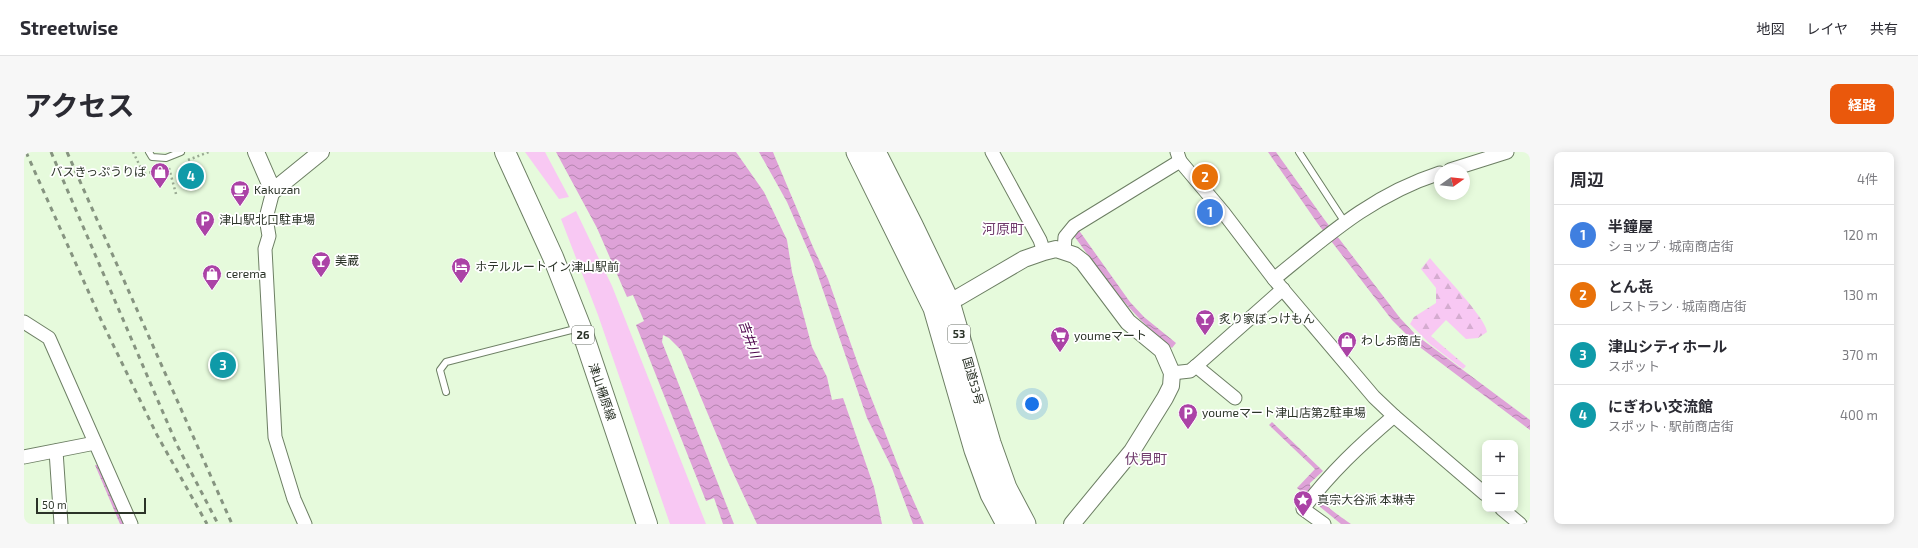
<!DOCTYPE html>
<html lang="ja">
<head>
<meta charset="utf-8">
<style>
	:root { --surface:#fff; --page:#f7f7f7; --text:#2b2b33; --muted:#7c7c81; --line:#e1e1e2; --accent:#ea580c }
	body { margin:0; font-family:"Exo 2","Noto Sans JP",sans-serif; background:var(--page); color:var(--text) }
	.controls { position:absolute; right:12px; bottom:12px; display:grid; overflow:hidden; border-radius:8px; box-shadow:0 2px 10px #0003 }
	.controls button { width:36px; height:36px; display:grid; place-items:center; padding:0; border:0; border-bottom:1px solid var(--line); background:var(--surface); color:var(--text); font:20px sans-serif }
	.compass { position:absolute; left:1410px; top:12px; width:36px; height:36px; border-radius:50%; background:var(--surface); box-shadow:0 2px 10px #0003; rotate:75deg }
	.scale { position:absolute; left:12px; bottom:10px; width:110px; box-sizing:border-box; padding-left:4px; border:2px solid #2b3328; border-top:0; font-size:11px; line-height:14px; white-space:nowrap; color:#2b3328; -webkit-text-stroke:3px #fff; paint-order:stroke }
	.you { position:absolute; left:1008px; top:252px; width:14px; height:14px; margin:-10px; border:3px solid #fff; border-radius:50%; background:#1a73e8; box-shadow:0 0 0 6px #1a73e833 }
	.badge { display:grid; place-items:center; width:26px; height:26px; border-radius:50%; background:var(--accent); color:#fff; font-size:13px; font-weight:700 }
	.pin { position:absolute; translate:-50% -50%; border:2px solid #fff; box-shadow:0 1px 4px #0006 }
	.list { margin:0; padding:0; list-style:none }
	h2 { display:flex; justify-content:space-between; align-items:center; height:52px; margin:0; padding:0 16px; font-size:17px }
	h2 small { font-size:13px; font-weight:400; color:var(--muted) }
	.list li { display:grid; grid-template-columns:26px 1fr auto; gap:12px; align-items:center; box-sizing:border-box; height:60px; padding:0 16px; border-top:1px solid var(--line) }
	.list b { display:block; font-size:15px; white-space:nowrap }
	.list p { margin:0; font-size:13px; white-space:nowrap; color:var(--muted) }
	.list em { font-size:13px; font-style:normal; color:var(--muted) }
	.map { position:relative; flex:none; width:1506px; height:372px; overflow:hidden; border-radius:8px }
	header { display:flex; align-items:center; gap:24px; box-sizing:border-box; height:56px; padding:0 20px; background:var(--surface); border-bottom:1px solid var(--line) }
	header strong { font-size:19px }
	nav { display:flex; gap:22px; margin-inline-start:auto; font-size:14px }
	.intro { display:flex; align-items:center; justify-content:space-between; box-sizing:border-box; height:96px; padding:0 24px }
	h1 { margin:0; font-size:28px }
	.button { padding:10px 18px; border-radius:8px; background:var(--accent); color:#fff; font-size:14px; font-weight:700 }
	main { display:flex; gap:24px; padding:0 24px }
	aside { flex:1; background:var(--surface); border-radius:8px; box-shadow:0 2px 10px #0003 }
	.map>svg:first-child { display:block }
</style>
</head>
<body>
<header>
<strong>Streetwise</strong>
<nav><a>地図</a><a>レイヤ</a><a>共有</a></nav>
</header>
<div class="intro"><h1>アクセス</h1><a class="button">経路</a></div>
<main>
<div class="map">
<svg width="1506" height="372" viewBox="0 0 1506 372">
	<defs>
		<pattern id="forest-firs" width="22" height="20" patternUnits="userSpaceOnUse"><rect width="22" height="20" fill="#f8c8f3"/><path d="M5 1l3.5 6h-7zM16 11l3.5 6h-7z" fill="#d5acd0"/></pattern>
		<pattern id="water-waves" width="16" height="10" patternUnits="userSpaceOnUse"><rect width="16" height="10" fill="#dea2d8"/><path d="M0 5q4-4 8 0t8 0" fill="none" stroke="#b485af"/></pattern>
	</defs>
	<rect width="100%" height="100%" fill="#e6fadc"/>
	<!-- grass -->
	<g fill="#f8c8f3">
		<polygon points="501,0 521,0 545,45 535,47"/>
		<polygon points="552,59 588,134 682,372 646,372 574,163 537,67"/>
	</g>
	<!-- forest -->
	<path fill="url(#forest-firs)" d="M1406,106C1417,120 1463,167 1463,180L1454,186L1442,187L1422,168L1407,184L1442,214L1439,217L1406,192L1386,172L1390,165L1412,151V136L1397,117Z"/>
	<!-- water -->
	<g fill="url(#water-waves)">
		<polygon points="532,0 712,0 740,40 763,88 768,120 788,195 803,225 808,248 819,246 850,335 858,372 733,372 704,310 657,198 645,186 639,183 638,190 710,372 699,372 690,346 682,349 612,173 620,169 609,143 603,145 573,76"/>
		<polygon points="735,0 749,0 751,5 789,95 804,127 835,215 877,321 900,372 889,372 868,316 843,266 790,112 763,50"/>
		<polygon points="1244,0 1252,0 1300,67 1376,166 1392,183 1506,268 1506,278 1393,193 1368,168 1294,72"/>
		<path d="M1054,77L1106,150L1120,165L1152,191L1148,196C1104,161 1080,125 1048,81Z"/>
		<path d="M1248,270L1299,319L1286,331C1284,343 1317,365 1327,372H1317L1273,336L1291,317L1245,273Z"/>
		<polygon points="71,313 75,313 101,372 96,372"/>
	</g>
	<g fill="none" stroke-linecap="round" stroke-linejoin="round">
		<!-- service casing -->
		<g stroke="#6d7f64" stroke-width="8">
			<g id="service">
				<polyline points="125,0 128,5 142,6 157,0"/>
				<polyline points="1275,0 1320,69"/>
				<polyline points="422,240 416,218 422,210 555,176"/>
			</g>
		</g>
		<!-- minor casing -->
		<g stroke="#6d7f64" stroke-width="15">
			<g id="minor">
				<polyline points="968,0 1016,88 1020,100"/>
				<polyline points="1153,0 1156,9 1199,60 1250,127 1350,245 1370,264 1461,342"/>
				<polyline points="1426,18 1483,0"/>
				<polyline points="249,39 242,66 245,84 241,97 251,285 270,347 281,372"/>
				<polyline points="1040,99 1041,85 1050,74 1156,9"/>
				<path d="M1250,127C1304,83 1348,43 1416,21"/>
				<polyline points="0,170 25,186 107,372"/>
				<polyline points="1172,214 1211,246"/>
				<polyline points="1148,221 1166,219 1172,214 1259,137"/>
				<polyline points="32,299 37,372"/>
				<polyline points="0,305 71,291"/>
				<polyline points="1478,357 1496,372"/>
				<path d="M1300,372L1279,357C1307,320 1335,294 1370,264"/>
			</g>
		</g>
		<!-- tertiary casing -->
		<g stroke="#6d7f64" stroke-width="18">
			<g id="tertiary">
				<polyline points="232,0 249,39 297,0"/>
				<polyline points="916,154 935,145 1000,107 1020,100 1032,97 1050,103 1059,110 1104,170 1138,198 1148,221 1147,234 1141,246 1108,299 1048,372"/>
			</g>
		</g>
		<!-- primary casing -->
		<g stroke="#6d7f64" stroke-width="22">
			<polyline id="primary" points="481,0 529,105 557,176 623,372"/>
		</g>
		<!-- trunk casing -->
		<g stroke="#6d7f64" stroke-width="23">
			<g id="trunk">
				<polyline points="833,0 910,156 951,298 967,342 983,372"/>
				<polyline points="851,0 888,73 925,150 966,291 982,336 1001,372"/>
			</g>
		</g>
		<!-- path -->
		<g stroke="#9aaa93" stroke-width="2.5" stroke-dasharray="2 3" stroke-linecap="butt">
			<polyline points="109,0 120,22 140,17"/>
			<polyline points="164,8 185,0"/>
			<polyline points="145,16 152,42"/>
		</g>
		<!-- service -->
		<use href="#service" stroke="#fff" stroke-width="6"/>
		<!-- minor -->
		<use href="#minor" stroke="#fff" stroke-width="13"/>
		<!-- tertiary -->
		<use href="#tertiary" stroke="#fff" stroke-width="16"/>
		<!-- primary -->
		<use href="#primary" stroke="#fff" stroke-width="20"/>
		<!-- trunk -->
		<use href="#trunk" stroke="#fff" stroke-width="21"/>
		<!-- rail -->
		<g stroke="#869480" stroke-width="3" stroke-dasharray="5 5" stroke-linecap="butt">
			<polyline points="2,0 78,170 133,283 183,372"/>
			<polyline points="27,0 153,293 194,372"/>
			<polyline points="43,0 208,372"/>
		</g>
	</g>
	<!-- icons -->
	<defs>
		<g id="shop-pin" transform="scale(1)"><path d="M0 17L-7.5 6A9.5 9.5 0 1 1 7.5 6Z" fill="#ab43a6" stroke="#fff"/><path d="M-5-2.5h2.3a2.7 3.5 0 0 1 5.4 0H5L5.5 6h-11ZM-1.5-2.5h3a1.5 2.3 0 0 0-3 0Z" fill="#fff"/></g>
		<g id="cafe-pin" transform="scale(1)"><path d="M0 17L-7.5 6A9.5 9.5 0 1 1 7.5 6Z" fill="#ab43a6" stroke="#fff"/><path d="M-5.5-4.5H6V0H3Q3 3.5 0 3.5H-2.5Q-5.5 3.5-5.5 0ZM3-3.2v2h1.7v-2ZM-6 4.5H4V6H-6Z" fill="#fff"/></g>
		<g id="parking-pin" transform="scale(1)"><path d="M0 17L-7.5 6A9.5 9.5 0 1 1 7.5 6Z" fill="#ab43a6" stroke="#fff"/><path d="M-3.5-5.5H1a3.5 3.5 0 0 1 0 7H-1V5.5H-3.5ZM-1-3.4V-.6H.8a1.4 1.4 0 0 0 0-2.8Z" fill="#fff"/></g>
		<g id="bar-pin" transform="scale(1)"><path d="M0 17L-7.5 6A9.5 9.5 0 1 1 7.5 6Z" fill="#ab43a6" stroke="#fff"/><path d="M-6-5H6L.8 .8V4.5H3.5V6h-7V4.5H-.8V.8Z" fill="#fff"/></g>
		<g id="hotel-pin" transform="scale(1)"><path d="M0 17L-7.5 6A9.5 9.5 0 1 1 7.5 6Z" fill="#ab43a6" stroke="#fff"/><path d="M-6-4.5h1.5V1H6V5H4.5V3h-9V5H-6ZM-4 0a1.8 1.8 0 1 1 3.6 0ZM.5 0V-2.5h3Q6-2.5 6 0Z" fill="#fff"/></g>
		<g id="supermarket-pin" transform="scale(1)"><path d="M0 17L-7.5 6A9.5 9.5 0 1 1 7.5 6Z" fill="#ab43a6" stroke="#fff"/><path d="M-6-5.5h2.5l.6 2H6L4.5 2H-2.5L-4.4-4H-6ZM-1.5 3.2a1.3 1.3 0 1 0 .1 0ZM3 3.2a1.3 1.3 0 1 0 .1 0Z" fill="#fff"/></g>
		<g id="sight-pin" transform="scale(1)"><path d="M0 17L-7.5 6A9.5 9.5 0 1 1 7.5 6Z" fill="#ab43a6" stroke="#fff"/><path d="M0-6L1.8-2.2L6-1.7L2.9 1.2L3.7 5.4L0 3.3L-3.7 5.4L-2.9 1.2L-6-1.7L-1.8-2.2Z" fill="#fff"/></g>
	</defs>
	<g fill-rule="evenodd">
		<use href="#shop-pin" x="136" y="20"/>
		<use href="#cafe-pin" x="216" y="38"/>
		<use href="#parking-pin" x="181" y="68"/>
		<use href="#bar-pin" x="297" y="109"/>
		<use href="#hotel-pin" x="437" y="115"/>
		<use href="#shop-pin" x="188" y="122"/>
		<use href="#bar-pin" x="1181" y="167"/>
		<use href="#supermarket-pin" x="1036" y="184"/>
		<use href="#shop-pin" x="1323" y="189"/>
		<use href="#parking-pin" x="1164" y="261"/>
		<use href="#sight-pin" x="1279" y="348"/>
	</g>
	<g text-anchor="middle" stroke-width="3.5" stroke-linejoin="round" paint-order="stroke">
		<!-- shield labels -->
		<g fill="#fff" stroke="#6b7068" stroke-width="1">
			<rect x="924" y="173" width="22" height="18" rx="3"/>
			<rect x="548" y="174" width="22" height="18" rx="3"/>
		</g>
		<g font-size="11" font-weight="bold" fill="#2b3328">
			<text x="935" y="186">53</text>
			<text x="559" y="187">26</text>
		</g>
		<!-- poi labels -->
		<g font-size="12" fill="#2b3328" stroke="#fff" text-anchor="start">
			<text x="122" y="24" text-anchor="end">バスきっぷうりば</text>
			<text x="230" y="42">Kakuzan</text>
			<text x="195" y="72">津山駅北口駐車場</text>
			<text x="311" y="113">美蔵</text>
			<text x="451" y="119">ホテルルートイン津山駅前</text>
			<text x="202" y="126">cerema</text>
			<text x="1195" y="171">炙り家ぼっけもん</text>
			<text x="1050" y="188">youmeマート</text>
			<text x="1337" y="193">わしお商店</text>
			<text x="1178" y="265">youmeマート津山店第2駐車場</text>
			<text x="1293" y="352">真宗大谷派 本琳寺</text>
		</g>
		<!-- street labels -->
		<g font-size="12" fill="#2b3328" stroke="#fff">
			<text transform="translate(949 229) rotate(74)" y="4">国道53号</text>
			<text transform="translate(578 240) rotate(71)" y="4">津山柵原線</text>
		</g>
		<!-- water labels -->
		<g font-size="13" font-style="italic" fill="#4c034a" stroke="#fff">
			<text transform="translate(726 187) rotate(70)" y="5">吉井川</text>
		</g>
		<!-- quarter labels -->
		<g font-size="14" fill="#703b6c" stroke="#fff">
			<text x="979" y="82">河原町</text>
			<text x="1122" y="312">伏見町</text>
		</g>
	</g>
</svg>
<div class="controls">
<button>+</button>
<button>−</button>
</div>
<svg class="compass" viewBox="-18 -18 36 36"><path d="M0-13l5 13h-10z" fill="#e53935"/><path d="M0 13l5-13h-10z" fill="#7c7c81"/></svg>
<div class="scale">50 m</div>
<div class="you"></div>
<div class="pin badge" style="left:1186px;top:60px;background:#3f7fe0">1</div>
<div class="pin badge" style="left:1181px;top:25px;background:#e8710a">2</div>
<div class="pin badge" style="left:199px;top:213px;background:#0f9aa8">3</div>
<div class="pin badge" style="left:167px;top:24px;background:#0f9aa8">4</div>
</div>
<aside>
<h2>周辺<small>4件</small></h2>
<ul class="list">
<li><span class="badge" style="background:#3f7fe0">1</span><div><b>半鐘屋</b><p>ショップ · 城南商店街</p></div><em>120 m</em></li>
<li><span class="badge" style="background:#e8710a">2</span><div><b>とん㐂</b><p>レストラン · 城南商店街</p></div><em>130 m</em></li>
<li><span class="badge" style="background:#0f9aa8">3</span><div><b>津山シティホール</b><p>スポット</p></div><em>370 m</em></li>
<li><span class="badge" style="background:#0f9aa8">4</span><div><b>にぎわい交流館</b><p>スポット · 駅前商店街</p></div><em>400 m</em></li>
</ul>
</aside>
</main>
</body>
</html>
